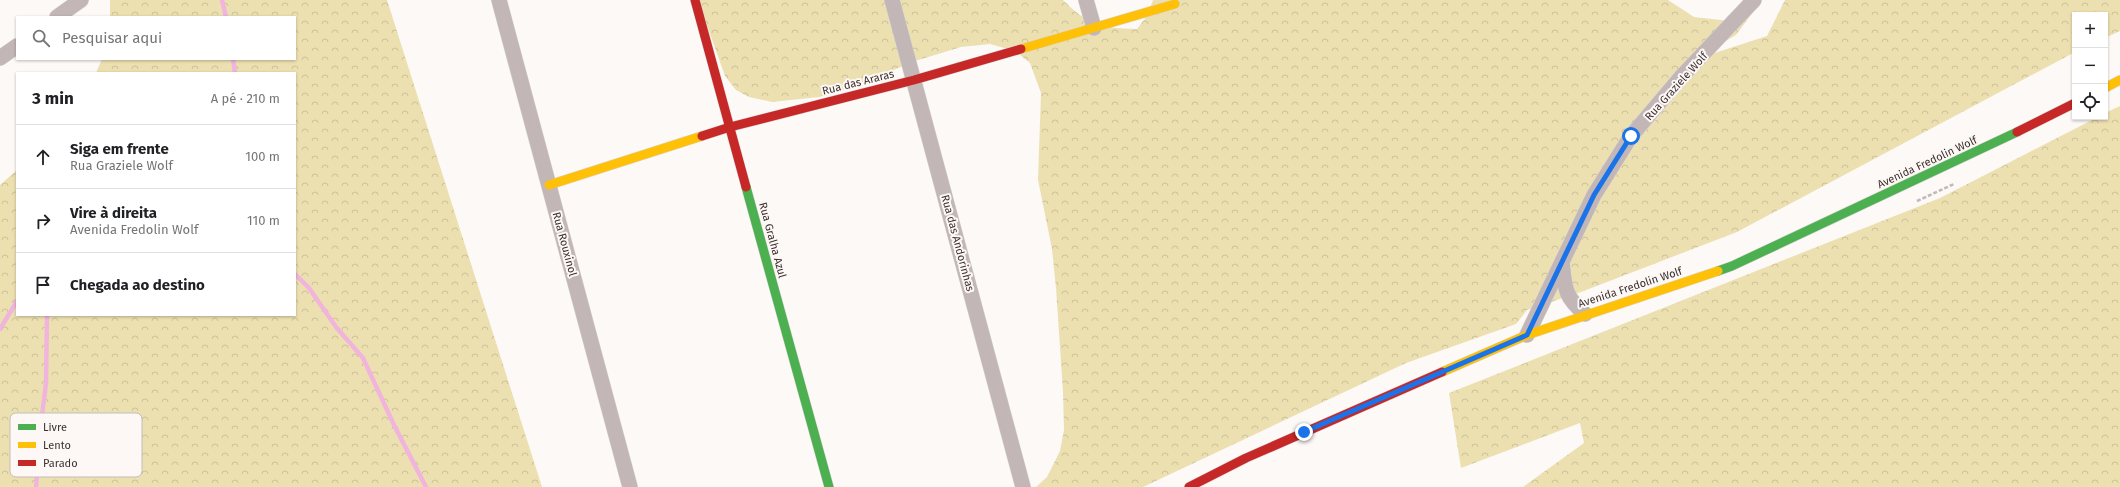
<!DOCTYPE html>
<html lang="pt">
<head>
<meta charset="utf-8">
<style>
	:root { --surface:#fff; --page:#f2f2f2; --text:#202124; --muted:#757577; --line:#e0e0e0 }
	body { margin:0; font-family:"Fira Sans",sans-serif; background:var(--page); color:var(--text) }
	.controls { position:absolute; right:12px; top:12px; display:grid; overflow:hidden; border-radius:0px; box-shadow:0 1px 3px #0004 }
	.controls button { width:36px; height:36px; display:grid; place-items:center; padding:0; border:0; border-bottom:1px solid var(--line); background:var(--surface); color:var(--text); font:20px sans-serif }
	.stop { position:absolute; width:12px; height:12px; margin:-9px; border:3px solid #1a73e8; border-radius:50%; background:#fff }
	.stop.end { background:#1a73e8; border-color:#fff; box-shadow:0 1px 4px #0008 }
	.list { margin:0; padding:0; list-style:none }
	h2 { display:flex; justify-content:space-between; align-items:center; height:52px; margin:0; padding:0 16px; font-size:17px }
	h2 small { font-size:13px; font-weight:400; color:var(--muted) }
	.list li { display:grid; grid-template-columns:26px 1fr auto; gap:12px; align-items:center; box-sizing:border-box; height:64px; padding:0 16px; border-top:1px solid var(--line) }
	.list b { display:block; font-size:15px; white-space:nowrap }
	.list p { margin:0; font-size:13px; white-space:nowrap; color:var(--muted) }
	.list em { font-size:13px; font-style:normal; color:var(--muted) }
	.icon { flex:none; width:22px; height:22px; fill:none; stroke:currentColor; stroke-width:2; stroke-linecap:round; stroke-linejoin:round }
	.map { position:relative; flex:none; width:2120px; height:487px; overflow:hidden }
	.search { position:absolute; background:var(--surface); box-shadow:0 1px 3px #0004; left:16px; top:16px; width:280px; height:44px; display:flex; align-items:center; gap:10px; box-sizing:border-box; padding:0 14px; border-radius:0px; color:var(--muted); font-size:15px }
	.panel { position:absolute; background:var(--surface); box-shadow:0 1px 3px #0004; left:16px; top:72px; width:280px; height:244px; border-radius:0px }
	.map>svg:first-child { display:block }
</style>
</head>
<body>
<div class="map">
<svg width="2120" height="487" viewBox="0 0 2120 487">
	<defs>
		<pattern id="forest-crowns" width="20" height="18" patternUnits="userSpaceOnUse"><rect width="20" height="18" fill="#ece0b1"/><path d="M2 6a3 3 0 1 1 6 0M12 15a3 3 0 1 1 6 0" fill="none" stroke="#cbc199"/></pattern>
	</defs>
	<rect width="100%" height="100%" fill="#fcf9f7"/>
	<!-- forest -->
	<g fill="url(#forest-crowns)">
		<polygon points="110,0 387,0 542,487 0,487 0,185 17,170 17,315 295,315 295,73 96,73 102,59 295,59 295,17 110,17"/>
		<path d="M698,0H1063C1089,26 1101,28 1137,29L1147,16L1153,0H1668L1694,17L1730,21L1753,12L1736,35L1693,60L1767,36L1785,0H2120V31L2105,38V15H2075V52L1737,232L1581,292L1527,310L1516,324L1406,363L1143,487H1036L1047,477L1060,451L1064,430L1063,392L1056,288L1052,249L1038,180L1041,93L1030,63L1015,51L990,44L961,47L915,61L858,85L819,97L772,102L749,97L736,90L725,76Z"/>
		<polygon points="2120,106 2120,487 1523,487 1584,443 1580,423 1461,468 1449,393 1940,198 2098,117 2105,117 2105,113"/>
	</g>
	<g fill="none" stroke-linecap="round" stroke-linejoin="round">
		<!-- stream -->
		<g stroke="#f1b4dc" stroke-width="4.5">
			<polyline points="222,0 226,17"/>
			<polyline points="233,59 235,73"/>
			<polyline points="295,274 309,288 336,327 363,358 394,425 426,487"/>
			<polyline points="0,329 17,301"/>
			<polyline points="36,487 40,432 46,383 47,315"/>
		</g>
		<!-- street casing -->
		<g stroke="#d9d5d4" stroke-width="16">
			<g id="street">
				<polyline points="499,0 630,487"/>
				<polyline points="892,0 1023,487"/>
				<polyline points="1086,0 1094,28"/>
				<polyline points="57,17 81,0"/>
				<polyline points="0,58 17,46"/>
				<path d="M1562,262C1565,288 1564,296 1585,314"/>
				<polyline points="1527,335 1594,195 1631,136 1681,77 1754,0"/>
			</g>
		</g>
		<!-- fast casing -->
		<g stroke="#d9d5d4" stroke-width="10">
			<g id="fast">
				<polyline points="746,187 829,487"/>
				<polyline points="1718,271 1732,266 2017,132"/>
			</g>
		</g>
		<!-- slow casing -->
		<g stroke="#d9d5d4" stroke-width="10">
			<g id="slow">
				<polyline points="1021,49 1175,4"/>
				<polyline points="2105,88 2120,80"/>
				<polyline points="549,185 702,136"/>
				<polyline points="1442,372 1527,335 1718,271"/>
			</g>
		</g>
		<!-- jam casing -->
		<g stroke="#d9d5d4" stroke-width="10">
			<g id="jam">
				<polyline points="695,0 746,187"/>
				<polyline points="2017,132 2075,103"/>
				<polyline points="702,136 730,127 914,80 1021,49"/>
				<polyline points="1189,487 1246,458 1442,372"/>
			</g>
		</g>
		<!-- path -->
		<polyline stroke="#c0b8b9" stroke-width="2.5" stroke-dasharray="4 2" stroke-linecap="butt" points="1917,201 1954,184"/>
		<!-- street -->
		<use href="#street" stroke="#c2b6b6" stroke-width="15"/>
		<!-- fast -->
		<use href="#fast" stroke="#4caf50" stroke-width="9"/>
		<!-- slow -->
		<use href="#slow" stroke="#ffc107" stroke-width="9"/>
		<!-- jam -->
		<use href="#jam" stroke="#c62828" stroke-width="9"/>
	</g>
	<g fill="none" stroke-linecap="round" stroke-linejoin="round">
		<!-- route -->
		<polyline stroke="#1a73e8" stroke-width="5" points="1304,432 1527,335 1594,195 1631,136"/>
	</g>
	<g text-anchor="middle" stroke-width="4" stroke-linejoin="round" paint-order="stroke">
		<!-- street labels -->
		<g font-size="11" fill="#3c312e" stroke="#fdf8f6">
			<text transform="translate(858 82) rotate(-14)" y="4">Rua das Araras</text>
			<text transform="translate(1676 86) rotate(-48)" y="4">Rua Graziele Wolf</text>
			<text transform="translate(1927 162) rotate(-25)" y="4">Avenida Fredolin Wolf</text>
			<text transform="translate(773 240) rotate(75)" y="4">Rua Gralha Azul</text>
			<text transform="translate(958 243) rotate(75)" y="4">Rua das Andorinhas</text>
			<text transform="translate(565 244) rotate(75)" y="4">Rua Rouxinol</text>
			<text transform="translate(1630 287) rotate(-18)" y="4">Avenida Fredolin Wolf</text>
		</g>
	</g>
	<!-- legend -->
	<rect x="10" y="413" width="132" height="64" rx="6" fill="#fdf8f6" stroke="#c3bcba" stroke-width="1"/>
	<rect x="18" y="424" width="18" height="6" fill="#4caf50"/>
	<rect x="18" y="442" width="18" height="6" fill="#ffc107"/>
	<rect x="18" y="460" width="18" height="6" fill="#c62828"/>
	<g font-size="11" fill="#3c312e">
		<text x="43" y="431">Livre</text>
		<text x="43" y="449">Lento</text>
		<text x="43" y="467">Parado</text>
	</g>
</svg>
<div class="controls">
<button>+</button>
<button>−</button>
<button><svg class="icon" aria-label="locate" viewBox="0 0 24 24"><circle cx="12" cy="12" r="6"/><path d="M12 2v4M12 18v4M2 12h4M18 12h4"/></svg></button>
</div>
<div class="stop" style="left:1631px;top:136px"></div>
<div class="stop end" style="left:1304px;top:432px"></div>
<div class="search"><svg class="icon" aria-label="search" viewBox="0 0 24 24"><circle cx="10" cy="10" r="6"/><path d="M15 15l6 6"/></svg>Pesquisar aqui</div>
<section class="panel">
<h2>3 min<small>A pé · 210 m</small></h2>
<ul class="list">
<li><svg class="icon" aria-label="ahead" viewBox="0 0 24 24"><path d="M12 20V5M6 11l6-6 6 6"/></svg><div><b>Siga em frente</b><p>Rua Graziele Wolf</p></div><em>100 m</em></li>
<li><svg class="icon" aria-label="right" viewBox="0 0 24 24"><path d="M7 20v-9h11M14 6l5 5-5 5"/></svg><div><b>Vire à direita</b><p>Avenida Fredolin Wolf</p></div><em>110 m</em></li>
<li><svg class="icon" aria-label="arrive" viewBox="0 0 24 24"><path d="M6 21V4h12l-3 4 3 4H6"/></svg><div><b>Chegada ao destino</b></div></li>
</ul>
</section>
</div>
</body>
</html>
